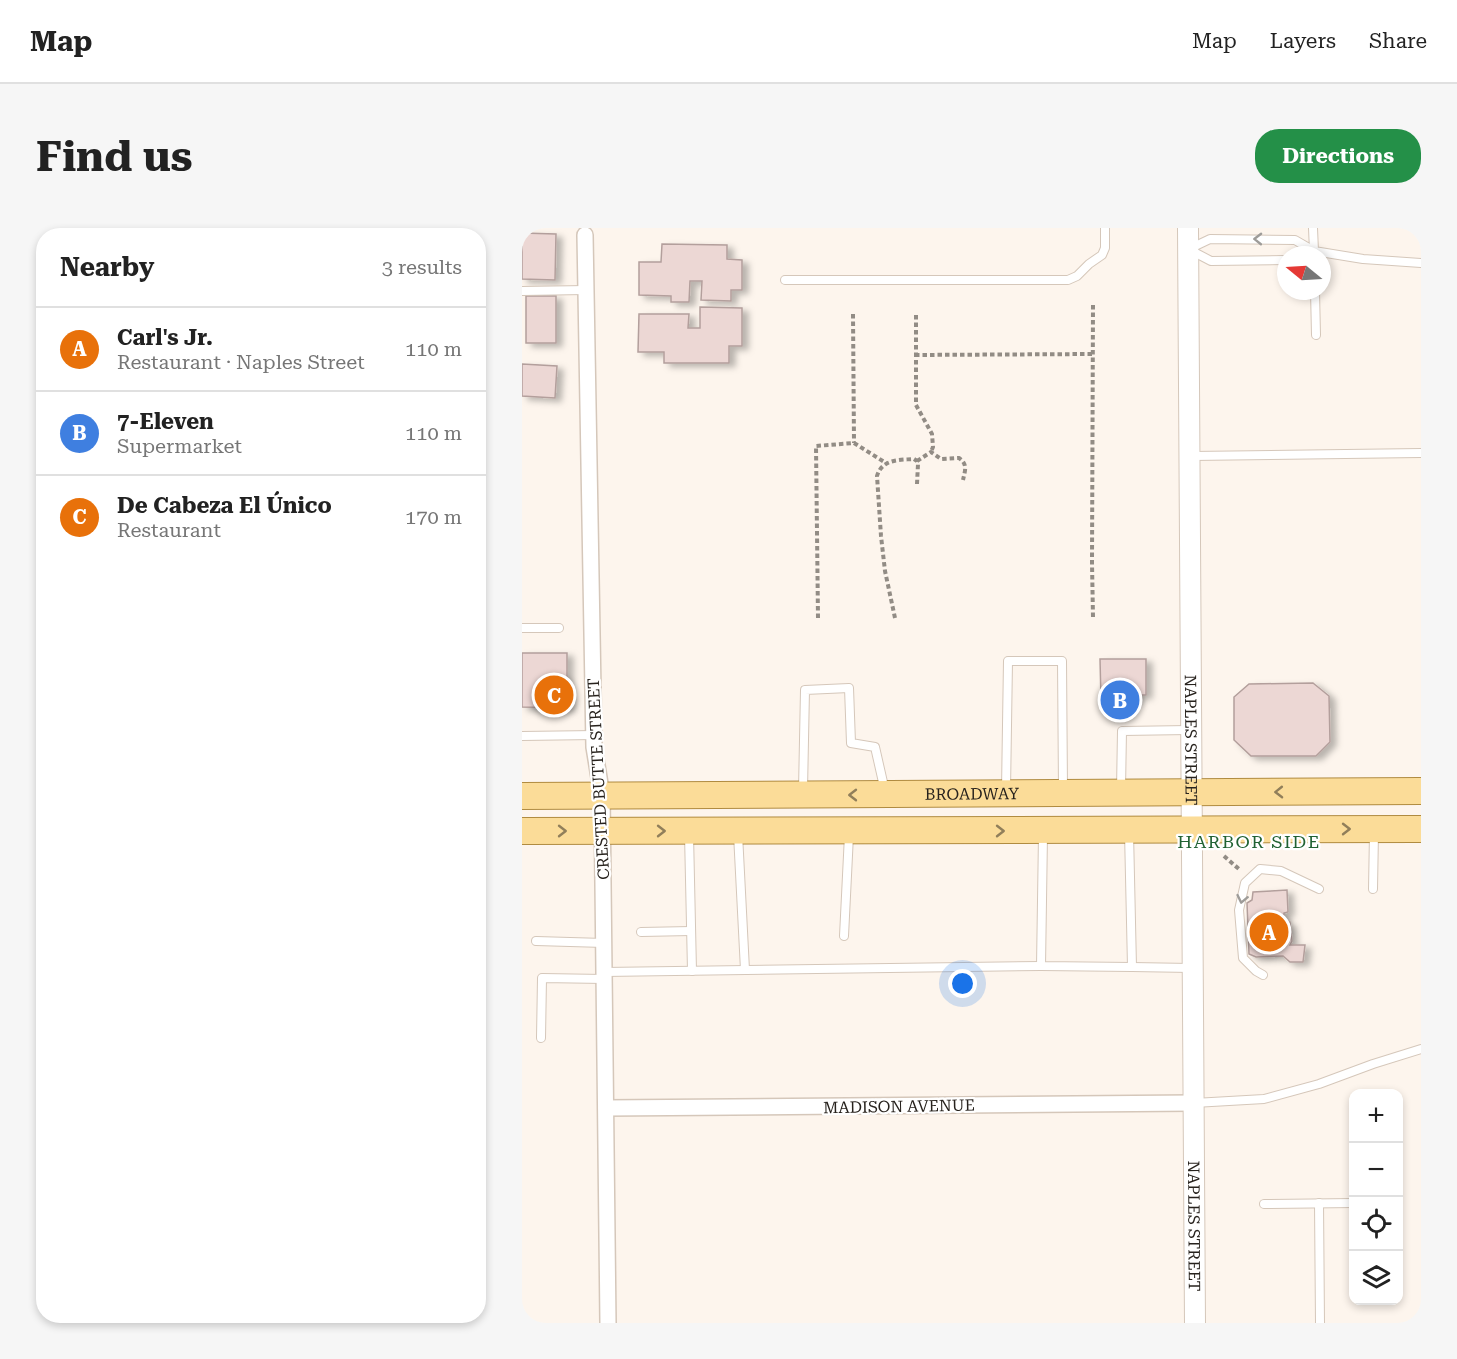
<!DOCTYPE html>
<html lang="en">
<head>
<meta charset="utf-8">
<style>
	:root { --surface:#fff; --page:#f6f6f6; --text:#222; --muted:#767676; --line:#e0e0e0; --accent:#249048 }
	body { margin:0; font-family:"Roboto Serif",serif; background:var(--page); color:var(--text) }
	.controls { position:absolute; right:18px; bottom:18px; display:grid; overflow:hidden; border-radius:12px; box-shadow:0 3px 9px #0003 }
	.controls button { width:54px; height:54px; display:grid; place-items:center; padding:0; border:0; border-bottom:2px solid var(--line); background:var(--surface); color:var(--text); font:30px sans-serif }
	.compass { position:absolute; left:755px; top:18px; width:54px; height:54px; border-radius:50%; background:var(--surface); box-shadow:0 3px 9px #0003; rotate:288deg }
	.you { position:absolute; left:441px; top:756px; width:21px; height:21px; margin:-15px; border:4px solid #fff; border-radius:50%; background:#1a73e8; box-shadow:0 0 0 9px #1a73e833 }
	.badge { display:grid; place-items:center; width:39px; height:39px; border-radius:50%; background:var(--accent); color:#fff; font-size:20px; font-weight:700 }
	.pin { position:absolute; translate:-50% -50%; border:3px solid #fff; box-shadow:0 2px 6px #0006 }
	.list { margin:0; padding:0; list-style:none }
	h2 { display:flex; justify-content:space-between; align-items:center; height:78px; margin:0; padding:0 24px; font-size:26px }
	h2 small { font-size:20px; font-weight:400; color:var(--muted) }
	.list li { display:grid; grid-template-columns:39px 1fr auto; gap:18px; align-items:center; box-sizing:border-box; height:84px; padding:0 24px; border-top:2px solid var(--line) }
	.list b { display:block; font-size:22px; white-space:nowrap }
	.list p { margin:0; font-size:20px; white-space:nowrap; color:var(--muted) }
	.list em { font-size:20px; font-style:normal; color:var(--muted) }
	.icon { flex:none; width:33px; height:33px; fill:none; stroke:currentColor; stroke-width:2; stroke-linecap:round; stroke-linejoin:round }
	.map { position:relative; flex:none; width:899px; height:1095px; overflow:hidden; border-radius:24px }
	header { display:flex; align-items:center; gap:36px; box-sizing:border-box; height:84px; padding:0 30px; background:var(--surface); border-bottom:2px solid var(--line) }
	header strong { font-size:28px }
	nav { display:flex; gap:33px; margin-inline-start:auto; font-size:21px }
	.intro { display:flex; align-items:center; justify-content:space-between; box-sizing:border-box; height:144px; padding:0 36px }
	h1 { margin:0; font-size:42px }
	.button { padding:15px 27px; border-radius:24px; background:var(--accent); color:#fff; font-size:21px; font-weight:700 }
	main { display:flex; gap:36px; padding:0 36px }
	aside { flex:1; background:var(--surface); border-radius:24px; box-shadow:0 3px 9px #0003 }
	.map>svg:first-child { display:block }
</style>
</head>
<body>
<header>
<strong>Map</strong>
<nav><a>Map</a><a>Layers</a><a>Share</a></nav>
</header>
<div class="intro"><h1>Find us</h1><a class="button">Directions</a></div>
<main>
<aside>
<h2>Nearby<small>3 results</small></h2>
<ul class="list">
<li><span class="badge" style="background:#e8710a">A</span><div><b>Carl's Jr.</b><p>Restaurant · Naples Street</p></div><em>110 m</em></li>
<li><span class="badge" style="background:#3f7fe0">B</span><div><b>7-Eleven</b><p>Supermarket</p></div><em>110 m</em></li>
<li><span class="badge" style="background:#e8710a">C</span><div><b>De Cabeza El Único</b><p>Restaurant</p></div><em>170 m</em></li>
</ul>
</aside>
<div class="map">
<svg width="899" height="1095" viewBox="0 0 899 1095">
	<defs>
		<filter id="shadow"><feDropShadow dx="6" dy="3.5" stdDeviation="3" flood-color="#0004"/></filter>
	</defs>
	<rect width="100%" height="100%" fill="#fdf5ed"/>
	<!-- building -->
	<g fill="#ecd7d4" stroke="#b39f9c" stroke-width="1.5" filter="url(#shadow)">
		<polygon points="0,5 34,6 33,52 0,51"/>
		<polygon points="140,16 205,17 205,31 220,32 220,62 209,62 209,73 179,72 180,53 168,53 167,74 149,74 149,68 117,67 117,34 139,34"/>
		<rect x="4" y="68" width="30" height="47"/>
		<polygon points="178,79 220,80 220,118 207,118 207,135 142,135 142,124 116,124 117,86 167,86 166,100 178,100"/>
		<polygon points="0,136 35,138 33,170 0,168"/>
		<polygon points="0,425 45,425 45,467 47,467 47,480 0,479"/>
		<polygon points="578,431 624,431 624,467 615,467 615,472 579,472"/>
		<polygon points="791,455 807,468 808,514 794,528 729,528 712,512 712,469 727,456"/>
		<polygon points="765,662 766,684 762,685 762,695 768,694 770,713 768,717 783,717 781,734 768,734 761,728 734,729 727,726 725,675 730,672 731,664"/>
	</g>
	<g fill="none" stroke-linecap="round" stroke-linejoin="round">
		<!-- service casing -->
		<g stroke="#d5c7ba" stroke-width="10">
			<g id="service">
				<polyline points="791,0 792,23 841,31 899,35"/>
				<polyline points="667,21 688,11 773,12 792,23"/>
				<polyline points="668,22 689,33 764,32"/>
				<polyline points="263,52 546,52 555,48 567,36 580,27 583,20 583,0"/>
				<polyline points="0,63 64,62"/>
				<polyline points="793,63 794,107"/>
				<polyline points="670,228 899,225"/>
				<polyline points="0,400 37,400"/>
				<polyline points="0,508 73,507"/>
				<polyline points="599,561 600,503 667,502"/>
				<polyline points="281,562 283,462 327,460 329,515 353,519 363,563"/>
				<polyline points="484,562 486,433 540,433 541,561"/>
				<polyline points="167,606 170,743"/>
				<polyline points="216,606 223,742"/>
				<polyline points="521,607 519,738 610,739 607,604"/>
				<polyline points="851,661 852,605"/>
				<polyline points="119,704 169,703"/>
				<polyline points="322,708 327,607"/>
				<polyline points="14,713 82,715"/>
				<polyline points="610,739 669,740"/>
				<polyline points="82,744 519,738"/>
				<polyline points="741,747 734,743 721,730 717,682 723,655 738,641 759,643 797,661"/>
				<polyline points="19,810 20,750 82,751"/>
				<polyline points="672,875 742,871 797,856 851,836 899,821"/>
				<polyline points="797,975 798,1095"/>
				<polyline points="742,976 832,975"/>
			</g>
		</g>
		<!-- minor casing -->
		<g stroke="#d5c7ba" stroke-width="18">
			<g id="minor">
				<polyline points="63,7 72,519 80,568 86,1095"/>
				<polyline points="84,880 671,875"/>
			</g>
		</g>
		<!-- tertiary casing -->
		<g stroke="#d5c7ba" stroke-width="22">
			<g id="tertiary">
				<path id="s1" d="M666,0L673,1095"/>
			</g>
		</g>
		<!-- primary casing -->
		<g stroke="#b08b40" stroke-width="28">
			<g id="primary">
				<path id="s2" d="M0,568L899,563"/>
				<polyline points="0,603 899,601"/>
			</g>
		</g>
		<!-- path -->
		<g stroke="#928c85" stroke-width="4" stroke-dasharray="4.5 3" stroke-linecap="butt">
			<polyline points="331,86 332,215"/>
			<polyline points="394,87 394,177 410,206 411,219 409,224"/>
			<polyline points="393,127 571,126"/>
			<path d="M395,233L409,224L419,231L437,230C446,236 443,243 441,252"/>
			<polyline points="571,389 570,335 571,76"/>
			<polyline points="296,390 294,218 332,215 364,235"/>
			<path d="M373,390L363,343L359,308L355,248C360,231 377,232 392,231L395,233L396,236L395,256"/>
			<polyline points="702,628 718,642"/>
		</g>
		<!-- service -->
		<use href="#service" stroke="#fff" stroke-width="8"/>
		<!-- minor -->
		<use href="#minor" stroke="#fff" stroke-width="15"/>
		<!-- tertiary -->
		<use href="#tertiary" stroke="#fff" stroke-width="20"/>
		<!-- primary -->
		<use href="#primary" stroke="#fbdc98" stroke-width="26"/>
	</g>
	<!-- one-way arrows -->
	<defs><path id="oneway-chevron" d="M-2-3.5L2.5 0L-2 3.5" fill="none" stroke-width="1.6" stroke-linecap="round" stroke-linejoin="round" transform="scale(1.5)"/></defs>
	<g stroke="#9e9c99">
		<use href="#oneway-chevron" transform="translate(736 11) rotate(-179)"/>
		<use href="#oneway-chevron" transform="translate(720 671) rotate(102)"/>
	</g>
	<g stroke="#917f5a">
		<use href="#oneway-chevron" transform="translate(757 564) rotate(179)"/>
		<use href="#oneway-chevron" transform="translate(331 567) rotate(180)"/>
		<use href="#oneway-chevron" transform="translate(824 601)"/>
		<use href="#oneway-chevron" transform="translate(40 603)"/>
		<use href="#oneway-chevron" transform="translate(139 603)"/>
		<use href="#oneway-chevron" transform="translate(478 603)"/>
	</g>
	<g text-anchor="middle" stroke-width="4.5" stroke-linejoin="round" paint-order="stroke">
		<!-- street labels -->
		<g font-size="16" fill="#27221d" stroke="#fff">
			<text dy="6" stroke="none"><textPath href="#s1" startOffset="512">NAPLES STREET</textPath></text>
			<text transform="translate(76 551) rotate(-93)" y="6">CRESTED BUTTE STREET</text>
			<text dy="6" stroke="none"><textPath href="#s2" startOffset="450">BROADWAY</textPath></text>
			<text transform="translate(377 878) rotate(-1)" y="6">MADISON AVENUE</text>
			<text dy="6" stroke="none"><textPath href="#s1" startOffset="998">NAPLES STREET</textPath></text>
		</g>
		<!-- neighbourhood labels -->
		<g font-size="18" letter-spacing="1.5" fill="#216233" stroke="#fff">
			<text x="727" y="620">HARBOR SIDE</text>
		</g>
	</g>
</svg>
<div class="controls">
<button>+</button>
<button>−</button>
<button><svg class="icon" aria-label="locate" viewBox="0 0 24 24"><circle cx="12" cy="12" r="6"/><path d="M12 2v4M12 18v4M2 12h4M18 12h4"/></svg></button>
<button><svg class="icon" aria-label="layers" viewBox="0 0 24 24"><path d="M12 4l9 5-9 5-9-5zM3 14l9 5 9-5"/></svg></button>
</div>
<svg class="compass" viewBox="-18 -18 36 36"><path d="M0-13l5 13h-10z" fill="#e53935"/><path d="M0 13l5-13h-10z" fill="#767676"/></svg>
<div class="you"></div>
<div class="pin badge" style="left:747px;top:704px;background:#e8710a">A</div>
<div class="pin badge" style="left:598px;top:472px;background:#3f7fe0">B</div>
<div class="pin badge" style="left:32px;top:467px;background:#e8710a">C</div>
</div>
</main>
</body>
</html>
